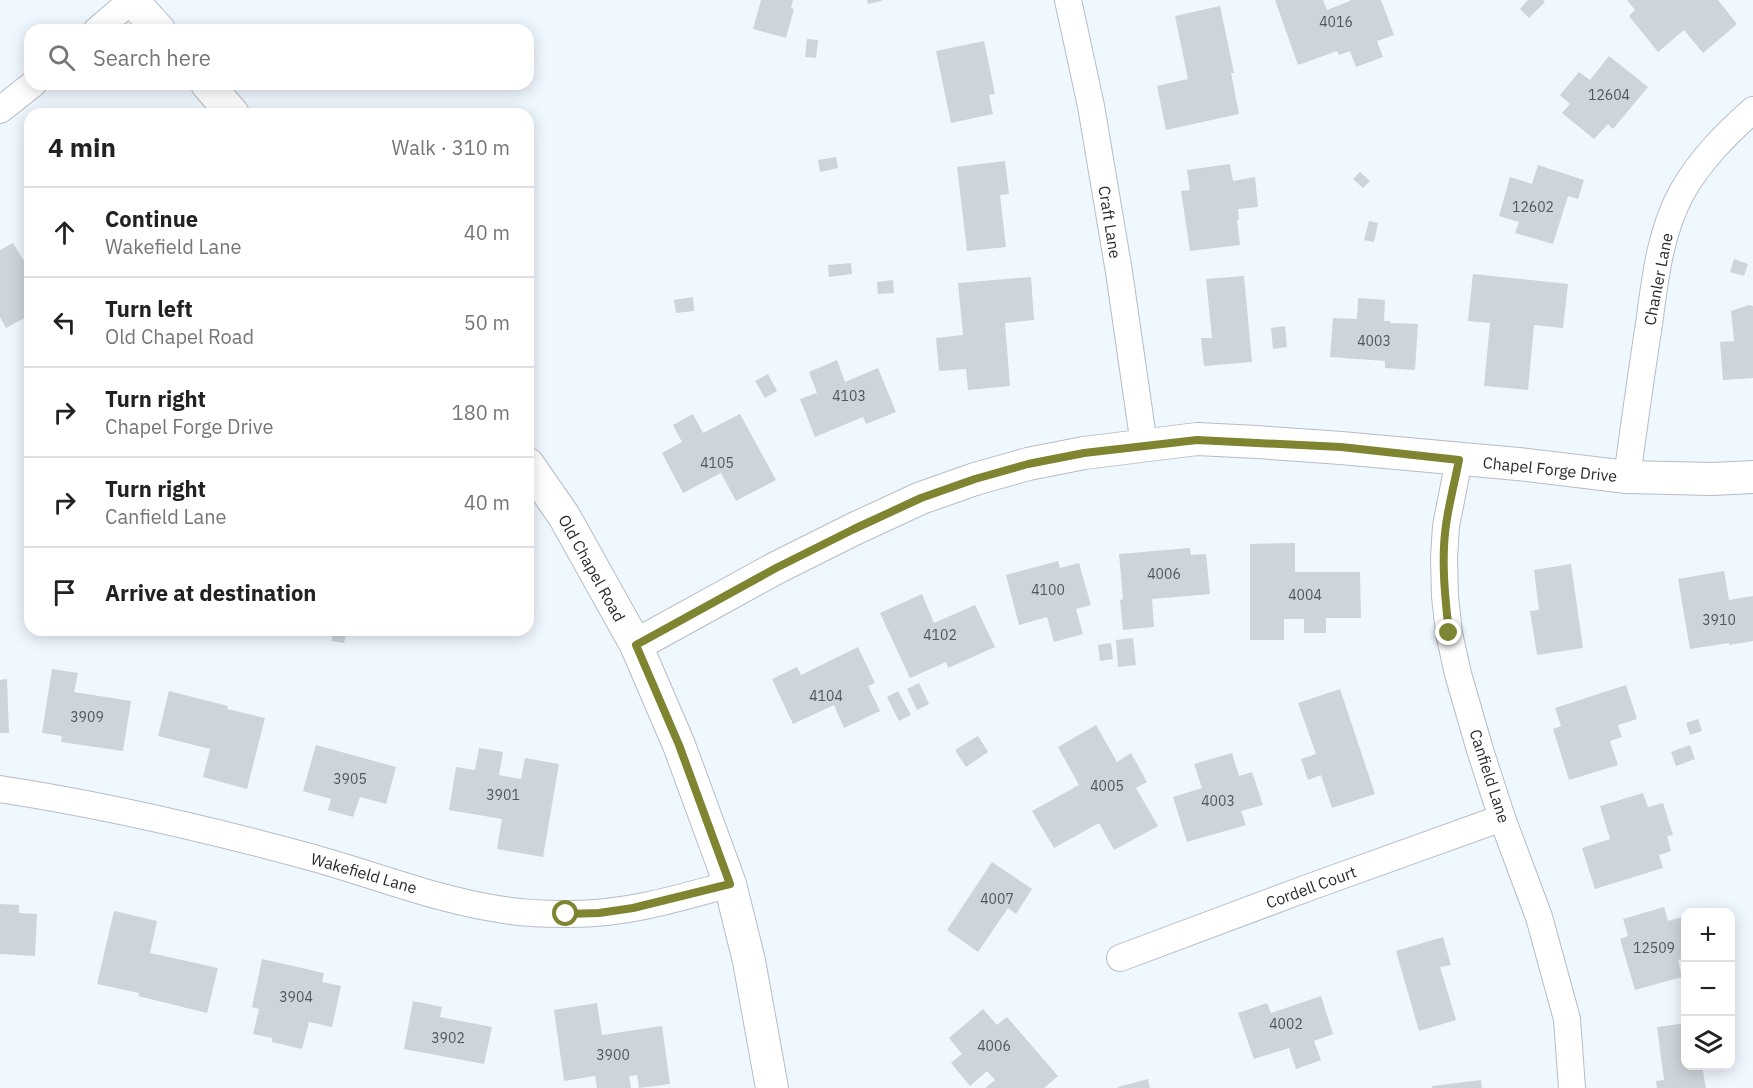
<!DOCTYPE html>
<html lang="en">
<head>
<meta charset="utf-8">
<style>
	:root { --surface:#fff; --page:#f6f6f6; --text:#222; --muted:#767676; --line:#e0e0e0 }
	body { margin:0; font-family:"IBM Plex Sans",sans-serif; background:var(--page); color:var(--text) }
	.controls { position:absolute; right:18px; bottom:18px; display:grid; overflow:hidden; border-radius:12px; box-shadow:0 3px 15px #0003 }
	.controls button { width:54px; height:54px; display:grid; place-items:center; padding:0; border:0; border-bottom:2px solid var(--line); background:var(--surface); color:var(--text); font:30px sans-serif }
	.stop { position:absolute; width:18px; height:18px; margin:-14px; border:4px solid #7e842f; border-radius:50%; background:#fff }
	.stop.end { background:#7e842f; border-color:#fff; box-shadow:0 2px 6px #0008 }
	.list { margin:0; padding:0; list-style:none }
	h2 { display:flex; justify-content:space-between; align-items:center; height:78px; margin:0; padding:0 24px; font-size:26px }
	h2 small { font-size:20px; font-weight:400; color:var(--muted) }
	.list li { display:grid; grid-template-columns:39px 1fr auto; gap:18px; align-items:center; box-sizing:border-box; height:90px; padding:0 24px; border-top:2px solid var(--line) }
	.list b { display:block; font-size:22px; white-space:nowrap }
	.list p { margin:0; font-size:20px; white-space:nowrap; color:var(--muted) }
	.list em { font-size:20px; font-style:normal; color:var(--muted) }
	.icon { flex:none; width:33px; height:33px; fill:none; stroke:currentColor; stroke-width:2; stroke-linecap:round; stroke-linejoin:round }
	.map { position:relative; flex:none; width:1753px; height:1088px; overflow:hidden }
	.search { position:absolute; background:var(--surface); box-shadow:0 3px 15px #0003; left:24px; top:24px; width:510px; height:66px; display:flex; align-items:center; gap:15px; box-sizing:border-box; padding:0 21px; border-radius:18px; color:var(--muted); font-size:22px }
	.panel { position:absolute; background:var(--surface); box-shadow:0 3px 15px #0003; left:24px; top:108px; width:510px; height:528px; border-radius:18px }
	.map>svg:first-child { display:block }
</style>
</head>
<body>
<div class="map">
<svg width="1753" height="1088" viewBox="0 0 1753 1088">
	<rect width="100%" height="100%" fill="#eff7ff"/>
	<!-- building -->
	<g fill="#cdd5dc">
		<polygon points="761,0 793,0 791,8 794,9 786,38 753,29"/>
		<polygon points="867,0 882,0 882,1 868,4"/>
		<polygon points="1275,0 1323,0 1327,10 1350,1 1350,0 1381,0 1394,35 1377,41 1383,57 1356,67 1350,51 1339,55 1337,51 1298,65"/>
		<polygon points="1528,0 1543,0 1545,2 1529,18 1520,9"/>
		<polygon points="1627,0 1718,0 1737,24 1703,53 1684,30 1658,52 1629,16 1635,10"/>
		<polygon points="1220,6 1234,73 1231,73 1239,114 1166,130 1157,86 1188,79 1175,16"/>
		<polygon points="807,39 818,40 816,58 805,57"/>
		<polygon points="984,41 995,94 989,95 993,114 951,123 936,51"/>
		<polygon points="1609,56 1648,87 1613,129 1608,124 1594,139 1562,113 1570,104 1560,95 1579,72 1590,80"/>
		<polygon points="836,157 838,168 820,172 818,160"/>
		<polygon points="1005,161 1009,194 1000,195 1006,247 967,251 957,167"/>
		<polygon points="1230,164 1233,181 1255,177 1258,207 1238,209 1239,220 1237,220 1240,245 1190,251 1181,191 1190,190 1187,170"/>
		<polygon points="1538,165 1584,180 1578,199 1568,196 1553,244 1515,233 1519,222 1499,216 1510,177 1532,184"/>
		<polygon points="1360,172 1370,181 1363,188 1353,179"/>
		<polygon points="1369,221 1378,223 1374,242 1364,240"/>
		<polygon points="13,243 30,271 30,285 25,288 30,297 30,315 6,328 0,317 0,250"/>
		<polygon points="1734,259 1748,264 1744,276 1730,272"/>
		<polygon points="851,263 852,274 829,277 828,265"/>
		<polygon points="1473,274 1568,284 1563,328 1534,325 1528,390 1484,386 1490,323 1468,321"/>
		<polygon points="1244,276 1252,362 1204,366 1201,338 1212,338 1206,279"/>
		<polygon points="1031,277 1034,320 1005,323 1010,386 968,390 966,369 939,371 936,338 963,335 958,283"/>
		<polygon points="893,280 894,293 878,294 877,282"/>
		<polygon points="693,297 694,311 676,313 674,300"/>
		<polygon points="1358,298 1385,300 1384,321 1390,321 1390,323 1418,324 1415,370 1385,368 1385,361 1330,357 1333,318 1357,319"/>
		<polygon points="1749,305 1753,306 1753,378 1723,380 1720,342 1734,341 1731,311"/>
		<polygon points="1285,326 1287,347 1273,349 1271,328"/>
		<polygon points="837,360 845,382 878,368 896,412 866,424 863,417 815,437 800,399 817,393 809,372"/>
		<polygon points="768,374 777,391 765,398 755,381"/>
		<polygon points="693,414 703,433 740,414 776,480 736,501 721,473 683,493 662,453 682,442 673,425"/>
		<polygon points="1295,543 1295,572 1360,572 1361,618 1326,618 1326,633 1304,633 1304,619 1284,619 1284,640 1250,640 1250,544"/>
		<polygon points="1190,548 1191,555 1206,554 1210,594 1152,599 1154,627 1123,630 1120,600 1123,599 1119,554"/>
		<polygon points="1058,561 1060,568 1079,563 1091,605 1076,609 1083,634 1054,642 1047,617 1019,625 1006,575"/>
		<polygon points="1571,564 1583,648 1537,655 1530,611 1539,610 1534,570"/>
		<polygon points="1724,571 1729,600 1753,596 1753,641 1729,645 1729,643 1690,649 1678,579"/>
		<polygon points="922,594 934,623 975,605 995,647 948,668 946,662 910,678 880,613"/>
		<polygon points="47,630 66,630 65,636 46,633"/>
		<polygon points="334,630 347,630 344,643 331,641"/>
		<polygon points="1133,638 1136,665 1118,667 1116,640"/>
		<polygon points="1111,643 1113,659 1100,661 1098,645"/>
		<polygon points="858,647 875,683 868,686 880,711 844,728 834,705 793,724 772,679 797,667 801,675"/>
		<polygon points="52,669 78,673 74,692 131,701 123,751 61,742 62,736 42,733"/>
		<polygon points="7,679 9,733 0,733 0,680"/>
		<polygon points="919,683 929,704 917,710 907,689"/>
		<polygon points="1626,685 1637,719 1618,725 1622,737 1610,741 1618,765 1569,780 1553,729 1561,726 1555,708"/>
		<polygon points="1340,689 1375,794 1332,808 1321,775 1308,780 1301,759 1316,754 1298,703"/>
		<polygon points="169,691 228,706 227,709 265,718 247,789 203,777 210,749 158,736"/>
		<polygon points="898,691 911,715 899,721 887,697"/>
		<polygon points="1698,719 1702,731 1690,735 1686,723"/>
		<polygon points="1096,725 1117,762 1131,753 1147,782 1136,788 1158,826 1114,850 1099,823 1054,848 1032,811 1079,785 1058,747"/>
		<polygon points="978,736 988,752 966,767 955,750"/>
		<polygon points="316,745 396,767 386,804 360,797 353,817 328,810 331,799 303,791"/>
		<polygon points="1690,745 1695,759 1676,766 1671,752"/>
		<polygon points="479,748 503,752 499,775 521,779 525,758 559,764 543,857 497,849 502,819 449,810 456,767 475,770"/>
		<polygon points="1232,753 1239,776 1252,772 1263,805 1241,811 1246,825 1187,842 1173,797 1202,788 1194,764"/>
		<polygon points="1643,793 1648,807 1663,803 1673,835 1667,836 1671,851 1659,855 1663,868 1595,889 1582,848 1610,839 1600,806"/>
		<polygon points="992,862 1032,889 1016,914 1008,908 978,952 947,930"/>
		<polygon points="0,904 19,905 19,913 37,914 35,956 0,954"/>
		<polygon points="1664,907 1668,921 1686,916 1686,957 1678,960 1682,977 1635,990 1620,939 1628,936 1623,919"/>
		<polygon points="114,911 157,921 150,953 218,968 207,1013 138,996 139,993 97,984"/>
		<polygon points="1443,937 1451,965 1440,967 1456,1020 1419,1031 1396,951"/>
		<polygon points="262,959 324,973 322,982 341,986 332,1027 309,1022 302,1049 272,1042 272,1038 253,1034 259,1009 252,1007"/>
		<polygon points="1321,996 1333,1034 1314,1041 1321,1060 1296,1069 1289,1048 1254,1059 1238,1013 1267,1003 1271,1013"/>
		<polygon points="413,1001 442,1007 440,1017 492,1027 484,1064 404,1049"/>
		<polygon points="597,1003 602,1035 662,1026 670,1084 639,1088 637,1075 629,1076 631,1088 597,1088 595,1076 564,1081 554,1010"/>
		<polygon points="983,1009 997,1025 1007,1017 1058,1076 1044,1088 985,1088 995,1080 987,1071 970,1086 951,1063 962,1054 949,1038"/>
		<polygon points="1686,1023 1686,1066 1702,1066 1706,1088 1657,1088 1656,1081 1664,1080 1657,1027"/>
		<polygon points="1148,1079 1150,1088 1118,1088 1118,1087"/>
		<polygon points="1481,1080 1482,1088 1432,1088 1432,1086"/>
	</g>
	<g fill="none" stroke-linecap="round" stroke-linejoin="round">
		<!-- minor casing -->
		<g stroke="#b6bdc5" stroke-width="28">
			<g id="minor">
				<polyline points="1068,0 1091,106 1119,272 1144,445"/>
				<polyline points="97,30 132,0"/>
				<polyline points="0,110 33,84"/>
				<polyline points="1459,460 1446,526 1444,558 1445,596 1449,633 1458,674 1480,750 1502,818 1539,917 1556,979 1567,1019 1572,1088"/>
				<path d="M1627,477C1634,426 1641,375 1649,324C1655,279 1660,232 1682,192C1700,160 1726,134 1753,110"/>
				<path d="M0,789C105,805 208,829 310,857C372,874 434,899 498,909C519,913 544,914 566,914C622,915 677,899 730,884"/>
				<polyline points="1120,958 1310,887 1502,818"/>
			</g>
		</g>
		<!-- tertiary casing -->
		<g stroke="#b6bdc5" stroke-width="34">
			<g id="tertiary">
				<polyline points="132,0 159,30"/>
				<polyline points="207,84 233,114"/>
				<polyline points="528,464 564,516 636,645 679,745 730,884 749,961 772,1088"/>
				<polyline points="636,645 776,568 854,529 921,498 975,479 1028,464 1084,453 1197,439 1257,442 1341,448 1518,464 1627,477 1713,479 1753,477"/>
			</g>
		</g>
		<!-- minor -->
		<use href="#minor" stroke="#fff" stroke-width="26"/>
		<!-- tertiary -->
		<use href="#tertiary" stroke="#fff" stroke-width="32"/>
	</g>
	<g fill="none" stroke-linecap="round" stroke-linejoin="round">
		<!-- route -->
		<path stroke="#7e842f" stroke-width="8" d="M566,914L599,913L633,908L730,884L679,745L636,645L776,568L854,529L921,498L975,479L1028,464L1084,453L1197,440L1341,447L1459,460C1455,481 1449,503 1446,525C1441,560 1445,597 1449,633"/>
	</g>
	<g text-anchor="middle" stroke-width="4.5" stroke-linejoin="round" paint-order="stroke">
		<!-- number labels -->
		<g font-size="14" fill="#51565a">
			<text x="1336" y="27">4016</text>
			<text x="1609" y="100">12604</text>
			<text x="1533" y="212">12602</text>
			<text x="1374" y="346">4003</text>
			<text x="849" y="401">4103</text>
			<text x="717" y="468">4105</text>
			<text x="1164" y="579">4006</text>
			<text x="1048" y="595">4100</text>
			<text x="1305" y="600">4004</text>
			<text x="1719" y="625">3910</text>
			<text x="940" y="640">4102</text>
			<text x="826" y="701">4104</text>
			<text x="87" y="722">3909</text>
			<text x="350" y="784">3905</text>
			<text x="1107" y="791">4005</text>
			<text x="503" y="800">3901</text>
			<text x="1218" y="806">4003</text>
			<text x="997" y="904">4007</text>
			<text x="1654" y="953">12509</text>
			<text x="296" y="1002">3904</text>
			<text x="1286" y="1029">4002</text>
			<text x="448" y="1043">3902</text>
			<text x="994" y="1051">4006</text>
			<text x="613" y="1060">3900</text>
		</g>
		<!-- street labels -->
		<g font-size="16" fill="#282b2e" stroke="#fff">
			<text transform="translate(1110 222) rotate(81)" y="6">Craft Lane</text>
			<text transform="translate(1658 279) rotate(-79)" y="6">Chanler Lane</text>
			<text transform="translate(1550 469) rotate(6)" y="6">Chapel Forge Drive</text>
			<text transform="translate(592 568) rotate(61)" y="6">Old Chapel Road</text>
			<text transform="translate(1490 776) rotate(72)" y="6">Canfield Lane</text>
			<text transform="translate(364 873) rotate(16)" y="6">Wakefield Lane</text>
			<text transform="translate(1311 887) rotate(-20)" y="6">Cordell Court</text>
		</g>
	</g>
</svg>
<div class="controls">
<button>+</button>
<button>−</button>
<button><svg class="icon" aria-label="layers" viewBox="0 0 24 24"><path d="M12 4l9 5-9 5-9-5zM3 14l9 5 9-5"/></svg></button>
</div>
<div class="stop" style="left:566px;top:914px"></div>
<div class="stop end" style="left:1449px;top:633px"></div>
<div class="search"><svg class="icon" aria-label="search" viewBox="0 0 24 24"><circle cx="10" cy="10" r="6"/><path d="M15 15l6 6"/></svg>Search here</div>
<section class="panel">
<h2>4 min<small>Walk · 310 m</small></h2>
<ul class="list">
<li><svg class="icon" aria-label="ahead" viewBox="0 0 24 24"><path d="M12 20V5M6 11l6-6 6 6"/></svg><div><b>Continue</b><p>Wakefield Lane</p></div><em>40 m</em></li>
<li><svg class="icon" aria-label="left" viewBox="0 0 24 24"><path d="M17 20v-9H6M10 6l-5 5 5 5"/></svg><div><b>Turn left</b><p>Old Chapel Road</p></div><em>50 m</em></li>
<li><svg class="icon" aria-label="right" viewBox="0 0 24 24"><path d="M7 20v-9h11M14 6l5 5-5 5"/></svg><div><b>Turn right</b><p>Chapel Forge Drive</p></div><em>180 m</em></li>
<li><svg class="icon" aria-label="right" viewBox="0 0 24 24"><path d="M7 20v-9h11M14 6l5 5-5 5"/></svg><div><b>Turn right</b><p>Canfield Lane</p></div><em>40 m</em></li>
<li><svg class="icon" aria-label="arrive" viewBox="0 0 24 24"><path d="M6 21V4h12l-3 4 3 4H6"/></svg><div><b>Arrive at destination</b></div></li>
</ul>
</section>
</div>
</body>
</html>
